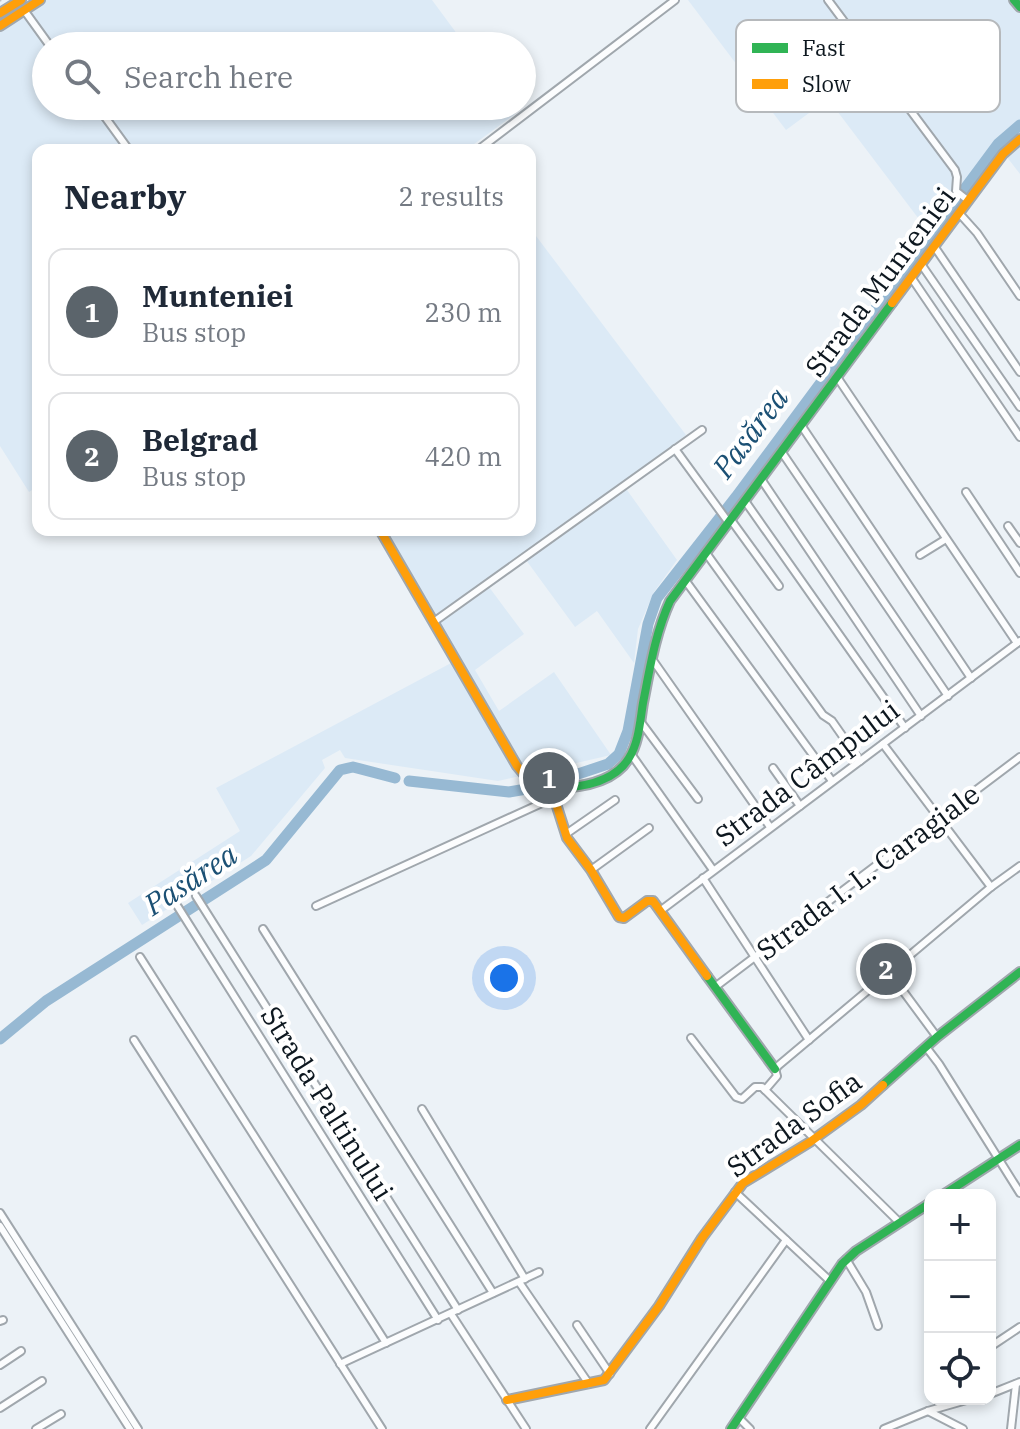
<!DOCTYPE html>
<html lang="en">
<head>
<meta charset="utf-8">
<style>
	:root { --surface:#fff; --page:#f6f6f7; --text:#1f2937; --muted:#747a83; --line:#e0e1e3; --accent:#5b646b }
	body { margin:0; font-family:"IBM Plex Serif",serif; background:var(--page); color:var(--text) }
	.controls { position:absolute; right:24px; bottom:24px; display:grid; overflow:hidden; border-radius:16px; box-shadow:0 4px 12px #0003 }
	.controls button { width:72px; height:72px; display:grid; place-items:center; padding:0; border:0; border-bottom:2px solid var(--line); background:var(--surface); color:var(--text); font:40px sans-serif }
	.you { position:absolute; left:504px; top:978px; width:28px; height:28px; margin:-20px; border:6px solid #fff; border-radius:50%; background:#1a73e8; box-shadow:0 0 0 12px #1a73e833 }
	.badge { display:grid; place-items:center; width:52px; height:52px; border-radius:50%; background:var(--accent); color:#fff; font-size:26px; font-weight:700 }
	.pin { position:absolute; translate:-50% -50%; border:4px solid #fff; box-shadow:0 2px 8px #0006 }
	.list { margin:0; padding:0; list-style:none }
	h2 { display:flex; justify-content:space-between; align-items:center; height:104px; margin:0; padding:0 32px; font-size:34px }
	h2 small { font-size:26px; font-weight:400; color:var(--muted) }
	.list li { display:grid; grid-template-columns:52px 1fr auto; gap:24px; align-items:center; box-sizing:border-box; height:128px; margin:0 16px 16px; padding:0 16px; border:2px solid var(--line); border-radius:16px }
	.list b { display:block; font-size:30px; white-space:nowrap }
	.list p { margin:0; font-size:26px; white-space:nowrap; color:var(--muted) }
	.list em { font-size:26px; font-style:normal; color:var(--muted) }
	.icon { flex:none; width:44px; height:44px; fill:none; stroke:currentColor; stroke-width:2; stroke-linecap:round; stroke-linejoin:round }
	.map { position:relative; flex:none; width:1020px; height:1429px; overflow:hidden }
	.search { position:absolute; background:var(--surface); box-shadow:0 4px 12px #0003; left:32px; top:32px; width:504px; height:88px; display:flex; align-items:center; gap:20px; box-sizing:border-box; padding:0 28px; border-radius:44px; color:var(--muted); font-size:30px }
	.panel { position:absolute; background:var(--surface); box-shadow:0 4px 12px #0003; left:32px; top:144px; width:504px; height:392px; border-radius:16px }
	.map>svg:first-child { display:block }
</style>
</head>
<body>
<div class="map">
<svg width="1020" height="1429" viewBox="0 0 1020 1429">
	<rect width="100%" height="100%" fill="#ecf2f7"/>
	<!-- built -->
	<g fill="#dceaf6">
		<polygon points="21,0 432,0 466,46 46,46 46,106 509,106 515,114 470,147 471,150 38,150 38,486 29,492 0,446 0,13"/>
		<polygon points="688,0 1020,0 1020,174 1000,148 934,239 828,99 786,130"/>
		<polygon points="530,228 686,435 622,483 677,560 654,592 638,629 634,663 597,611 575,627 526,560 489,587 524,634 475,670 499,711 554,672 611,755 498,781 345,758 340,750 322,760 325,768 251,856 142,925 128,903 240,831 216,788 453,662 374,530 530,530"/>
	</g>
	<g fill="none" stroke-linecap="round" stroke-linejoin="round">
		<!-- river -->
		<g stroke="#97b9d3" stroke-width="11">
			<polyline points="566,778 608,764 619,754 628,731 648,624 657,598 736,497 998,144 1020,125"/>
			<polyline points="409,781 509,792 532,788"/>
			<polyline points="0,1039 46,1001 266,860 340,770 353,767 395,778"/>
		</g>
		<!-- street casing -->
		<g stroke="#a0a7ad" stroke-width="10">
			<g id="street">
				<polyline points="828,0 955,170 957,177 956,191 965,198"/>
				<polyline points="24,10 50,46"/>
				<polyline points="97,106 129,150"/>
				<polyline points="478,150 675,0"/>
				<polyline points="959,213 977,233 1020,296"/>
				<polyline points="934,246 1020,372"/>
				<polyline points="921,264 1020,407"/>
				<polyline points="911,277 1020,437"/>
				<polyline points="837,377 1017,643"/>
				<polyline points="801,425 971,678"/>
				<polyline points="675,449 729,523"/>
				<polyline points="781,451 948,696"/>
				<polyline points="761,479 921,716"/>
				<polyline points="966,492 1020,573"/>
				<polyline points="745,501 905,728"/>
				<polyline points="731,520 779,586"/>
				<polyline points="1008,526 1020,543"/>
				<polyline points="706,553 823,715 832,721 860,761"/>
				<polyline points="920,555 946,539"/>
				<polyline points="685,580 832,781"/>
				<polyline points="435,621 702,430"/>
				<polyline points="652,659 770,827"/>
				<polyline points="640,721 698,799"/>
				<polyline points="883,744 991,887"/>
				<polyline points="631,754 713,870"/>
				<polyline points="773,768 800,806"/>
				<polyline points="566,834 615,800"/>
				<polyline points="591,870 649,828"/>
				<polyline points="703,878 809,1040"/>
				<polyline points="196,896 458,1310"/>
				<polyline points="316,906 553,798"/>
				<polyline points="178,907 438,1320"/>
				<polyline points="660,911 1020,641"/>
				<polyline points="263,929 493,1293"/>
				<polyline points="140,957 386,1343"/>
				<polyline points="889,972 937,1037"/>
				<polyline points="715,987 1020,757"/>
				<polyline points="691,1038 736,1097 742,1099 755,1087 762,1087 900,1223"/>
				<polyline points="134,1040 382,1429"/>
				<polyline points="926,1047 939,1064 1020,1193"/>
				<polyline points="765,1090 777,1076 775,1069 779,1065 991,887 1020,866"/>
				<polyline points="422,1109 525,1279"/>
				<polyline points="735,1192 830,1281"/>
				<polyline points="0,1213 138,1429"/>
				<polyline points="0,1226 130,1429"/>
				<polyline points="846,1259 866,1292 878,1326"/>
				<polyline points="519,1282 589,1384"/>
				<polyline points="451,1314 526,1429"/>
				<polyline points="0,1321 3,1320"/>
				<polyline points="577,1325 610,1374"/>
				<polyline points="990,1347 1020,1327"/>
				<polyline points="340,1364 539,1272"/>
				<polyline points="0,1365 21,1351"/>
				<polyline points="990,1394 1020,1382"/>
				<polyline points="0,1408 42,1381"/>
				<polyline points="928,1411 963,1429"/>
				<polyline points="739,1418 750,1429"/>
				<polyline points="36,1429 61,1414"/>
				<polyline points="650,1429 786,1240"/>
				<polyline points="884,1429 928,1411 970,1399"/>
				<polyline points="1011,1429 1016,1384"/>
			</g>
		</g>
		<!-- fast casing -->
		<g stroke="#a0a7ad" stroke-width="12">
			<g id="fast">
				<polyline points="1014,0 1020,7"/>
				<path d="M551,788C578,788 614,783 629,758C639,742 640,721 643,703C650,668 655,634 670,601L892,303"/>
				<polyline points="707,976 775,1069"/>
				<polyline points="883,1085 937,1037 1020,972"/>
				<polyline points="943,1195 1020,1145"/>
				<polyline points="731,1429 842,1264 856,1251 930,1203"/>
			</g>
		</g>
		<!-- slow casing -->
		<g stroke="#a0a7ad" stroke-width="12">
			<g id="slow">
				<polyline points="0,13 21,0"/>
				<polyline points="0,26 40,0"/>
				<polyline points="892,303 1003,154 1020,139"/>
				<polyline points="380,530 517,766 527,778 542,782 551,788 567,838 591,870 619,917 624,918 647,901 653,901 707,976"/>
				<polyline points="507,1400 604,1380 659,1306 702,1238 743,1183 810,1142 861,1105 883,1085"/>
			</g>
		</g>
		<!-- street -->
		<use href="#street" stroke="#fcfdfe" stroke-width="6"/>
		<!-- fast -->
		<use href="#fast" stroke="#30b455" stroke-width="8"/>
		<!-- slow -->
		<use href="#slow" stroke="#ff9f0a" stroke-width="8"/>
		<!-- rail -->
		<polyline stroke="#bcbec0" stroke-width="2" stroke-dasharray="4 8" stroke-linecap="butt" points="0,1 1,0"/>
	</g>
	<g text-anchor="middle" stroke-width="8" stroke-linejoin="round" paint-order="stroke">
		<!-- street labels -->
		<g font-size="28" fill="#0d171f" stroke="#fff">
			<text transform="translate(880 282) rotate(-53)" y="10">Strada Munteniei</text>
			<text transform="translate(807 773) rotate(-37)" y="10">Strada Câmpului</text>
			<text transform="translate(868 872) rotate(-37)" y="10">Strada I. L. Caragiale</text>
			<text transform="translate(327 1103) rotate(58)" y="10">Strada Paltinului</text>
			<text transform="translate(794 1124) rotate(-36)" y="10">Strada Sofia</text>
		</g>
		<!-- water labels -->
		<g font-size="30" font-style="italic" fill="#1b5074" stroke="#fff">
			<text transform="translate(751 433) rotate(-53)" y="10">Pasărea</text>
			<text transform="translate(191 880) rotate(-33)" y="10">Pasărea</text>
		</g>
	</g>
	<!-- legend -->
	<rect x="736" y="20" width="264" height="92" rx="12" fill="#fff" stroke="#b6b9bc" stroke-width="2"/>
	<rect x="752" y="43" width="36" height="10" fill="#30b455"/>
	<rect x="752" y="79" width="36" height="10" fill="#ff9f0a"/>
	<g font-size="22" fill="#0d171f">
		<text x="802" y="56">Fast</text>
		<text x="802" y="92">Slow</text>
	</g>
</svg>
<div class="controls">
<button>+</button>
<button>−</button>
<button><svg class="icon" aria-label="locate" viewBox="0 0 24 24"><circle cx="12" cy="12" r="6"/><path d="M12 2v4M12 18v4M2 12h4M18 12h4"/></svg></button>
</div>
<div class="you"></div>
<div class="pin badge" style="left:549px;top:778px">1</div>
<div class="pin badge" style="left:886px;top:969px">2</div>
<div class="search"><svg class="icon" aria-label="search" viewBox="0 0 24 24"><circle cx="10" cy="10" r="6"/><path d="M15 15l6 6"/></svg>Search here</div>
<section class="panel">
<h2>Nearby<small>2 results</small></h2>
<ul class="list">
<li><span class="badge">1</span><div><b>Munteniei</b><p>Bus stop</p></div><em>230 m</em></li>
<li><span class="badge">2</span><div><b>Belgrad</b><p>Bus stop</p></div><em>420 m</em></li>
</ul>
</section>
</div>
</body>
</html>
